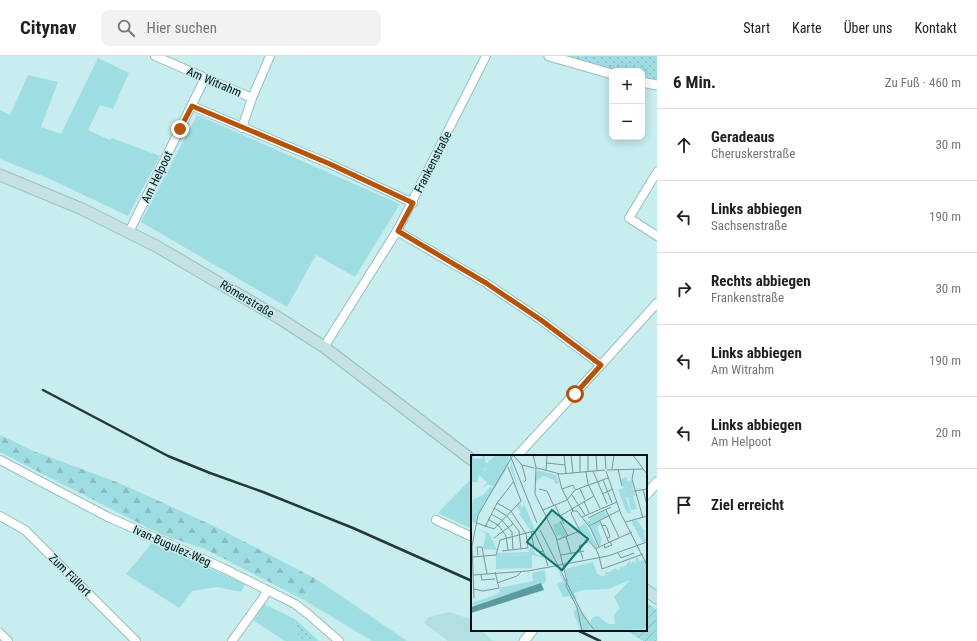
<!DOCTYPE html>
<html lang="de">
<head>
<meta charset="utf-8">
<style>
	:root { --surface:#fff; --page:#f2f2f2; --text:#202124; --muted:#757577; --line:#e0e0e0 }
	body { margin:0; font-family:"Roboto Condensed",sans-serif; background:var(--page); color:var(--text) }
	.controls { position:absolute; right:12px; top:12px; display:grid; overflow:hidden; border-radius:8px; box-shadow:0 2px 10px #0003 }
	.controls button { width:36px; height:36px; display:grid; place-items:center; padding:0; border:0; border-bottom:1px solid var(--line); background:var(--surface); color:var(--text); font:20px sans-serif }
	.stop { position:absolute; width:12px; height:12px; margin:-9px; border:3px solid #b45309; border-radius:50%; background:#fff }
	.stop.end { background:#b45309; border-color:#fff; box-shadow:0 1px 4px #0008 }
	.list { margin:0; padding:0; list-style:none }
	h2 { display:flex; justify-content:space-between; align-items:center; height:52px; margin:0; padding:0 16px; font-size:17px }
	h2 small { font-size:13px; font-weight:400; color:var(--muted) }
	.list li { display:grid; grid-template-columns:26px 1fr auto; gap:12px; align-items:center; box-sizing:border-box; height:72px; padding:0 16px; border-top:1px solid var(--line) }
	.list b { display:block; font-size:15px; white-space:nowrap }
	.list p { margin:0; font-size:13px; white-space:nowrap; color:var(--muted) }
	.list em { font-size:13px; font-style:normal; color:var(--muted) }
	.icon { flex:none; width:22px; height:22px; fill:none; stroke:currentColor; stroke-width:2; stroke-linecap:round; stroke-linejoin:round }
	.map { position:relative; flex:none; width:657px; height:585px; overflow:hidden }
	header { display:flex; align-items:center; gap:24px; box-sizing:border-box; height:56px; padding:0 20px; background:var(--surface); border-bottom:1px solid var(--line) }
	header strong { font-size:19px }
	nav { display:flex; gap:22px; margin-inline-start:auto; font-size:14px }
	.search { width:280px; height:36px; background:var(--page); display:flex; align-items:center; gap:10px; box-sizing:border-box; padding:0 14px; border-radius:8px; color:var(--muted); font-size:15px }
	main { display:flex }
	aside { flex:1; background:var(--surface) }
	.map>svg:first-child { display:block }
</style>
</head>
<body>
<header>
<strong>Citynav</strong>
<div class="search"><svg class="icon" aria-label="search" viewBox="0 0 24 24"><circle cx="10" cy="10" r="6"/><path d="M15 15l6 6"/></svg>Hier suchen</div>
<nav><a>Start</a><a>Karte</a><a>Über uns</a><a>Kontakt</a></nav>
</header>
<main>
<div class="map">
<svg width="657" height="585" viewBox="0 0 657 585">
	<defs>
		<pattern id="forest-firs" width="22" height="20" patternUnits="userSpaceOnUse"><rect width="22" height="20" fill="#9edee2"/><path d="M5 1l3.5 6h-7zM16 11l3.5 6h-7z" fill="#87bdc1"/></pattern>
		<pattern id="park-dots" width="8" height="8" patternUnits="userSpaceOnUse"><rect width="8" height="8" fill="#9edee2"/><path d="M2 2h.1M6 6h.1" fill="none" stroke="#87bdc1" stroke-width="1.8" stroke-linecap="round"/></pattern>
		<pattern id="garden-furrows" width="10" height="10" patternUnits="userSpaceOnUse"><rect width="10" height="10" fill="#9edee2"/><path d="M-1 1l2-2M0 10L10 0M9 11l2-2" fill="none" stroke="#87bdc1"/></pattern>
	</defs>
	<rect width="100%" height="100%" fill="#c7edef"/>
	<!-- built -->
	<polygon fill="#b2dfe2" points="450,556 472,564 472,574 485,574 483,576 493,585 448,585 424,567 428,561"/>
	<!-- grass -->
	<g fill="#9edee2">
		<polygon points="98,2 129,17 113,53 100,49 88,74 110,84 112,82 160,100 128,160 50,123 0,103 0,54 10,59 28,19 58,26 41,71 61,78"/>
		<polygon points="197,59 400,148 355,221 316,199 287,251 141,166"/>
		<polygon points="470,424 472,425 472,473 438,457"/>
		<polygon points="152,487 245,528 241,536 217,531 192,535 179,552 126,518"/>
		<polygon points="316,523 407,585 372,585 304,544"/>
		<polygon points="264,548 295,563 299,585 285,585 254,565"/>
	</g>
	<!-- forest -->
	<polygon fill="url(#forest-firs)" points="0,379 31,394 119,427 214,470 316,523 304,544 205,493 160,478 0,396"/>
	<!-- park -->
	<g fill="url(#park-dots)">
		<polygon points="563,0 657,0 657,26 642,23 642,15 612,15"/>
		<polygon points="295,563 319,585 299,585"/>
	</g>
	<!-- garden -->
	<polygon fill="url(#garden-furrows)" points="646,546 657,554 657,585 643,585 626,574 646,574"/>
	<g fill="none" stroke-linecap="round" stroke-linejoin="round">
		<!-- minor casing -->
		<g stroke="#9abec0" stroke-width="10">
			<g id="minor">
				<polyline points="155,0 252,42"/>
				<polyline points="192,50 330,108 413,147"/>
				<polyline points="242,72 252,42 270,0"/>
				<polyline points="657,116 629,162 657,180"/>
				<polyline points="397,175 486,227 541,264 601,309"/>
				<polyline points="129,176 205,22"/>
				<polyline points="324,291 397,175 486,0"/>
				<polyline points="517,400 601,309 657,247"/>
				<polyline points="0,404 108,461 223,512 295,548 308,558 339,585"/>
				<polyline points="0,460 25,474 136,585"/>
				<polyline points="436,464 472,481"/>
				<polyline points="0,577 8,585"/>
				<polyline points="232,585 263,542 267,534"/>
			</g>
		</g>
		<!-- tertiary casing -->
		<g stroke="#9abec0" stroke-width="11">
			<g id="tertiary">
				<polyline points="549,0 612,18"/>
				<polyline points="642,26 657,29"/>
				<polyline points="646,439 657,426"/>
				<polyline points="524,585 533,574"/>
			</g>
		</g>
		<!-- secondary casing -->
		<g stroke="#9abec0" stroke-width="13">
			<g id="secondary">
				<polyline points="0,119 82,153 156,190 279,262 324,291 472,404"/>
				<polyline points="646,534 657,542"/>
			</g>
		</g>
		<!-- minor -->
		<use href="#minor" stroke="#fff" stroke-width="8"/>
		<!-- tertiary -->
		<use href="#tertiary" stroke="#fff" stroke-width="9"/>
		<!-- secondary -->
		<use href="#secondary" stroke="#c5e1e3" stroke-width="11"/>
		<!-- rail -->
		<g stroke="#263738" stroke-width="2.5">
			<polyline points="43,334 168,400 210,417 263,436 353,472 472,525"/>
			<polyline points="577,574 600,585"/>
		</g>
	</g>
	<g fill="none" stroke-linecap="round" stroke-linejoin="round">
		<!-- route -->
		<polyline stroke="#b45309" stroke-width="5" points="180,73 192,50 330,108 413,147 398,175 486,227 541,264 601,309 575,338"/>
	</g>
	<g text-anchor="middle" stroke-width="3" stroke-linejoin="round" paint-order="stroke">
		<!-- street labels -->
		<g font-size="12" fill="#051112" stroke="#c7edef">
			<text transform="translate(214 26) rotate(23)" y="4">Am Witrahm</text>
			<text transform="translate(433 106) rotate(-63)" y="4">Frankenstraße</text>
			<text transform="translate(157 121) rotate(-64)" y="4">Am Helpoot</text>
			<text transform="translate(247 243) rotate(31)" y="4">Römerstraße</text>
			<text transform="translate(172 490) rotate(24)" y="4">Ivan-Bugulez-Weg</text>
			<text transform="translate(70 519) rotate(45)" y="4">Zum Füllort</text>
		</g>
	</g>
	<!-- overview -->
	<g transform="translate(471 399)">
		<rect width="176" height="176" fill="#c7edef"/>
		<path d="M11,0H14V8H16L25,0L33,8L31,13L28,14L30,11L20,19L14,17L15,10L12,8ZM40,6L48,36L64,75L60,76L48,59L50,57L45,50L49,48L51,53L53,49L39,12ZM66,15L85,20L88,28L84,29L83,25L72,21L64,27ZM19,32L24,33L7,59L5,68L1,67L0,71V51L3,44L12,40ZM162,33L164,40L160,41H162L166,54L160,55L157,42H155L153,36ZM134,56L137,61L118,70L114,65L119,66V63ZM128,66L130,69L126,72L131,85L129,92L119,71ZM89,67L96,81L91,83L90,80L86,81L82,70ZM167,102V106L174,105L134,121V117H140L141,114L142,116L143,113L147,115L149,114L148,112L155,111L159,105V109L164,105L163,108L166,107L164,104ZM122,107L126,119L130,120L110,127L96,123L94,114ZM71,125H75L74,128L0,151L3,147Z" fill="#9edee2"/>
		<path d="M0,0H3V4L13,3L16,10L13,15L19,19L28,10V14L31,13L33,8L25,0H38L37,11L24,33L17,29L11,34L16,27L8,20L6,27H0ZM176,104V174L125,176L115,165L106,149L119,168L122,162L127,161L137,169H144L143,160L149,153L143,142L159,125L137,134L112,135L103,138L106,144H100L98,141L92,142L86,129L92,126L85,111L93,124L104,122L105,126L110,127L117,120L134,121ZM74,115L75,125L23,140L29,137L28,133L62,126L61,118ZM103,149L107,153L123,176H106L109,174L102,156L105,155Z" fill="#9edee2"/>
		<path d="M61,99V113L25,114V101Z" fill="#9edee2"/>
		<path d="M114,68L127,92L124,94L107,73ZM5,74L18,78L26,95L12,94L15,78ZM61,93L65,99L70,101L73,98V103L57,99L25,101L26,98L58,97L57,94Z" fill="#9edee2"/>
		<path d="M153,22H155L157,26L161,25L162,33L153,36L160,58H156L147,35L152,33L150,26ZM166,65L174,77L172,78L176,86L172,88L161,68V66Z" fill="#9edee2"/>
		<path d="M70,128L73,135L0,158V152Z" fill="#5b9b9f"/>
		<path fill="none" stroke="#799597" stroke-width="1" d="M39,0L66,68M42,0L51,10L55,25L53,27M62,0L65,12M93,0L95,19M100,0L102,18M109,0V17M117,0V17M125,0L126,16M134,0L135,14M162,0L176,19M76,8L94,10M51,10L63,13M66,13L89,19L134,15M65,14V12L64,39L85,82L96,126L95,131L106,152L111,176M141,14L143,0M147,14L151,31M163,14L161,24L172,63M136,15L172,14M75,16L76,0M122,16L136,49M135,16L150,59L176,110M115,17L117,29L129,53M87,19L91,34L102,56M132,25L141,48M68,34L76,36L83,51M91,34L102,30L104,34M109,34L114,45M172,34L176,50M163,36L176,34M131,39L142,34M101,40L114,60M113,46L118,58M26,48L40,56M84,50L93,69M23,53L36,61L48,76L50,94M72,55L96,45L104,35L137,23M135,55L148,82M40,56L55,79M102,56H106L120,74L128,92L125,94L128,101M102,56L100,58L109,76L125,94M20,59L31,65L41,77L42,95M89,61L123,41M111,62L146,47M117,63L140,52M17,64L28,71L35,81L37,95M89,66L97,81M129,66L138,88M155,67L176,61M6,68L23,74L50,46L37,12M118,71L149,55M131,71L134,70L136,73L139,82L136,83M14,72L26,48L43,26M69,75L112,160L124,176M60,77L63,93L68,97L73,96M95,82L100,98M23,83L42,69M86,85L109,76M133,90L134,93L141,90L139,87M128,92L161,77M31,96L57,93L55,79M147,98L150,103L163,98M7,100L6,92H11L16,119M90,100L113,96M128,101L131,114L172,99M1,102L25,100L29,85L63,76L73,98L77,111M112,104L108,91L117,87M2,120L57,116L137,101L176,87M10,120L11,125L24,124M26,128L46,121L51,116M3,134L12,136L28,133L24,117M3,143L1,91L7,60L42,0"/>
		<path fill="#0f766e" fill-opacity="0.15" stroke="#0f766e" stroke-width="2" d="M81,55L117,84L91,115L56,87Z"/>
		<rect width="176" height="176" fill="none" stroke="#051112" stroke-width="2"/>
	</g>
</svg>
<div class="controls">
<button>+</button>
<button>−</button>
</div>
<div class="stop" style="left:575px;top:338px"></div>
<div class="stop end" style="left:180px;top:73px"></div>
</div>
<aside>
<h2>6 Min.<small>Zu Fuß · 460 m</small></h2>
<ul class="list">
<li><svg class="icon" aria-label="ahead" viewBox="0 0 24 24"><path d="M12 20V5M6 11l6-6 6 6"/></svg><div><b>Geradeaus</b><p>Cheruskerstraße</p></div><em>30 m</em></li>
<li><svg class="icon" aria-label="left" viewBox="0 0 24 24"><path d="M17 20v-9H6M10 6l-5 5 5 5"/></svg><div><b>Links abbiegen</b><p>Sachsenstraße</p></div><em>190 m</em></li>
<li><svg class="icon" aria-label="right" viewBox="0 0 24 24"><path d="M7 20v-9h11M14 6l5 5-5 5"/></svg><div><b>Rechts abbiegen</b><p>Frankenstraße</p></div><em>30 m</em></li>
<li><svg class="icon" aria-label="left" viewBox="0 0 24 24"><path d="M17 20v-9H6M10 6l-5 5 5 5"/></svg><div><b>Links abbiegen</b><p>Am Witrahm</p></div><em>190 m</em></li>
<li><svg class="icon" aria-label="left" viewBox="0 0 24 24"><path d="M17 20v-9H6M10 6l-5 5 5 5"/></svg><div><b>Links abbiegen</b><p>Am Helpoot</p></div><em>20 m</em></li>
<li><svg class="icon" aria-label="arrive" viewBox="0 0 24 24"><path d="M6 21V4h12l-3 4 3 4H6"/></svg><div><b>Ziel erreicht</b></div></li>
</ul>
</aside>
</main>
</body>
</html>
